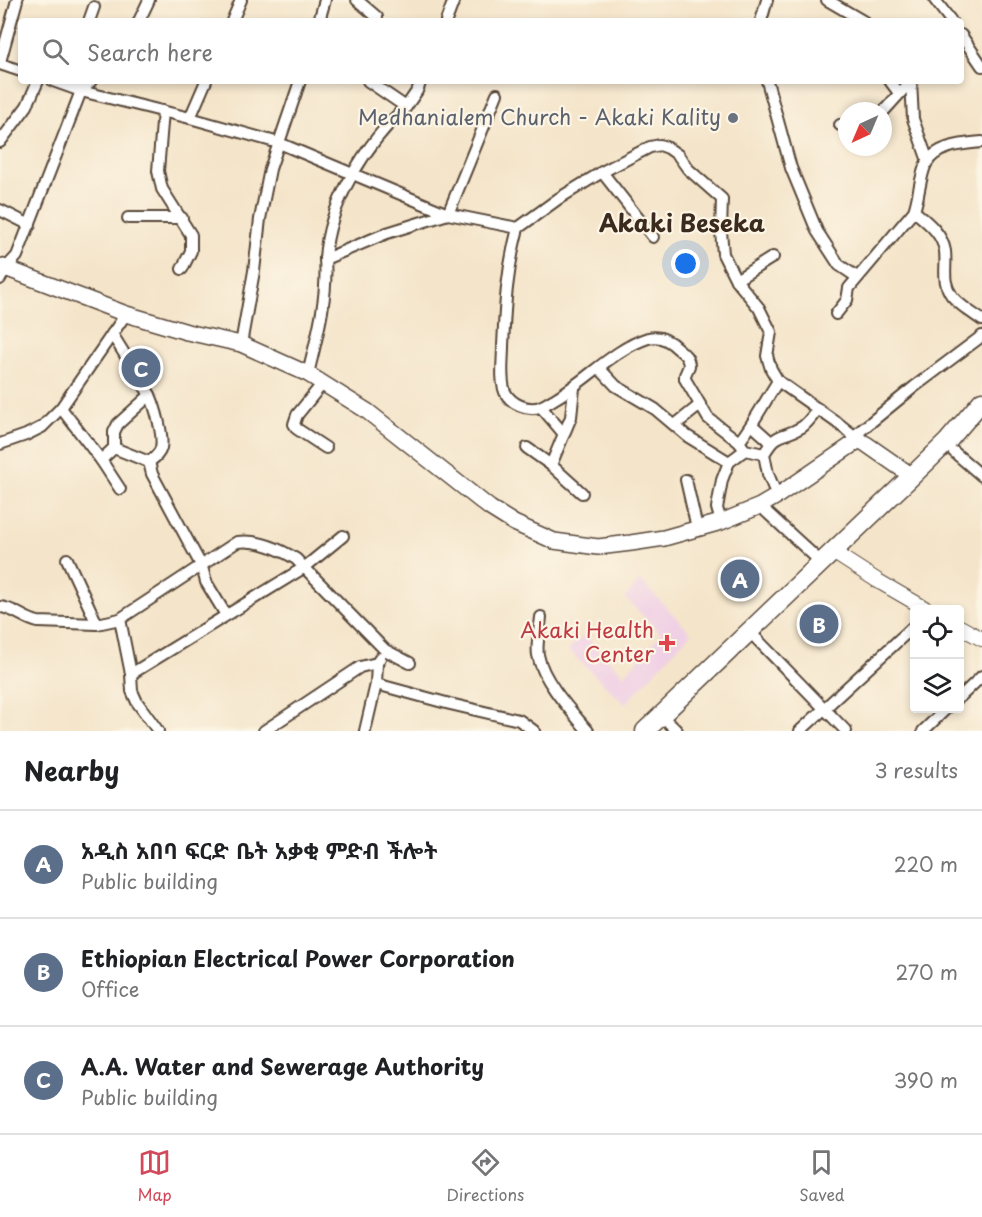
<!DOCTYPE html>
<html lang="en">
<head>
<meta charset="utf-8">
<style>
	:root { --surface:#fff; --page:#f2f2f2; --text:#202124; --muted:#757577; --line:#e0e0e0; --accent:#d1495b }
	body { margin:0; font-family:"Playpen Sans","Noto Sans Ethiopic",sans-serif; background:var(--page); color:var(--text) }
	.controls { position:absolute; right:18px; bottom:18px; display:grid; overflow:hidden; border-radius:6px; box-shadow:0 3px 9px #0003 }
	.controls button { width:54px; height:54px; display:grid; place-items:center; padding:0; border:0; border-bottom:2px solid var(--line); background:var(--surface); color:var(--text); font:30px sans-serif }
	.compass { position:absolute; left:838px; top:102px; width:54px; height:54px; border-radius:50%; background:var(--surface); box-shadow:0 3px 9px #0003; rotate:224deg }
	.you { position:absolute; left:686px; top:264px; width:21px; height:21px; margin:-15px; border:4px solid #fff; border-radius:50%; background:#1a73e8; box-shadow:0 0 0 9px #1a73e833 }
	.badge { display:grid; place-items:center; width:39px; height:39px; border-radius:50%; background:var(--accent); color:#fff; font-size:20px; font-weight:700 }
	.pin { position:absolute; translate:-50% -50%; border:3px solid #fff; box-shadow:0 2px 6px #0006 }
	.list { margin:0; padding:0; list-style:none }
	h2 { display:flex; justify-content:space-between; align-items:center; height:78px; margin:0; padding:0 24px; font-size:26px }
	h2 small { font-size:20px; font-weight:400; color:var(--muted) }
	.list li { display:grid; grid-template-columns:39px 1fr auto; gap:18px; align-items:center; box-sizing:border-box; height:108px; padding:0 24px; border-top:2px solid var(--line) }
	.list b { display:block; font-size:22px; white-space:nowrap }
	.list p { margin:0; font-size:20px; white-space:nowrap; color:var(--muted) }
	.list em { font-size:20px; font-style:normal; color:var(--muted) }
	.icon { flex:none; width:33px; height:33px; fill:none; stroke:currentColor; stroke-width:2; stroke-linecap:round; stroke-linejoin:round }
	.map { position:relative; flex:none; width:982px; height:731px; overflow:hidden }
	.search { position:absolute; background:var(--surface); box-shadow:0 3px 9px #0003; left:18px; right:18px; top:18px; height:66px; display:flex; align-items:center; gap:15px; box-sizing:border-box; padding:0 21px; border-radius:6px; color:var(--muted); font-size:22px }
	.sheet { height:402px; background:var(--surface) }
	nav { display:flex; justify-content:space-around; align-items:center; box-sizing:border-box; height:84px; border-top:2px solid var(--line); background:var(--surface); font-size:16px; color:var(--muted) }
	nav a { display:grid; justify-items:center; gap:3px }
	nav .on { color:var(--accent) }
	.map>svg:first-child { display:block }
</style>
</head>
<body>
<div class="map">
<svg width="982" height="731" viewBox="0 0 982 731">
	<rect width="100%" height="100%" fill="#fcf5e5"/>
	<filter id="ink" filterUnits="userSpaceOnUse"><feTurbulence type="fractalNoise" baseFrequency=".0167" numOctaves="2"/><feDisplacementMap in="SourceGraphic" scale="12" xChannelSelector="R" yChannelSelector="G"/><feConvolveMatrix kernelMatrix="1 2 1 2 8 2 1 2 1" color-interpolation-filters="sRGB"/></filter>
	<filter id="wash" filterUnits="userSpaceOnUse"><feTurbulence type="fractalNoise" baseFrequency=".008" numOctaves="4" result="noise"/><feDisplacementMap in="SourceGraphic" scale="24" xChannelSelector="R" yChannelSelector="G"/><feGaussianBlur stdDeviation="1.35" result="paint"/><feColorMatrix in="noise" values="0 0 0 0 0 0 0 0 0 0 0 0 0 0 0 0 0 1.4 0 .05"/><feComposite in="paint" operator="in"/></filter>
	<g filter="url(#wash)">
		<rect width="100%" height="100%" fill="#f4e4c9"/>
		<!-- built -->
		<polygon fill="#f0d0e5" points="640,580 691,633 625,704 568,650 584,635 624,675 661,634 625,598"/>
	</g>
	<g filter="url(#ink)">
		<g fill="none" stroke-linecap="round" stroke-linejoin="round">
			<!-- minor casing -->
			<g stroke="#574638" stroke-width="14">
				<g id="minor">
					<polyline points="357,0 377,17"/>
					<polyline points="827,0 863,21"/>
					<polyline points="935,0 951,21"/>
					<polyline points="89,21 94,7"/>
					<polyline points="139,21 149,0"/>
					<polyline points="232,21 241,0"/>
					<polyline points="319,21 325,0"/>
					<polyline points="446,21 454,0"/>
					<polyline points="761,21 767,0"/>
					<polyline points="961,35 982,66"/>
					<polyline points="0,62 17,0"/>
					<polyline points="0,64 21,71"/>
					<polyline points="53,81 81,91 190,118 279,143 448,214 518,228"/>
					<polyline points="368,81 406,107 417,91 421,81"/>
					<polyline points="767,81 791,168 817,231 839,265 857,277"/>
					<polyline points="890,81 899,93"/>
					<polyline points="911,81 913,119 928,161"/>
					<polyline points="163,111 158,171 162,189 191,235 191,251 182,269"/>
					<polyline points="883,112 911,81"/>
					<polyline points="190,118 206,81"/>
					<polyline points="840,125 847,126"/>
					<polyline points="0,142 27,106 38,81"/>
					<polyline points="602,172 653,237"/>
					<polyline points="0,210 30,225"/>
					<path d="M914,211C927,222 942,233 945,251C947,268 941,281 952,296C960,306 972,313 982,320"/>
					<polyline points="128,218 182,218"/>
					<path d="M325,259C328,204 366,143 406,107"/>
					<polyline points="0,279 6,268 17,256 81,91 91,81"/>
					<polyline points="736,280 773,257"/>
					<path d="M836,314L847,300L849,288L914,211C919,197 920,176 926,164C936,145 964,144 982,142"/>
					<path d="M112,334L150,395C155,406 164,436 161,448C159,455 154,458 149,462"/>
					<polyline points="241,344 254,271 260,219 270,169 300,81"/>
					<polyline points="599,368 616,386 655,409 687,436 729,462"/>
					<path d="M308,374C317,336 328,298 325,259L387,233L448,214L497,94"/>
					<polyline points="323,383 297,415 294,424 297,429 326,448"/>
					<polyline points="541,407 564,434"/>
					<polyline points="61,408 101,460 120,489"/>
					<polyline points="675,425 700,405"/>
					<polyline points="752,425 771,442"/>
					<polyline points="854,436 914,387 982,336"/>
					<path d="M739,442C754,423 765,401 778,381"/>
					<polyline points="0,444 26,435 42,427 61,408 126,314"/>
					<polyline points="114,448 149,462"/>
					<polyline points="527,448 551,465 582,493"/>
					<polyline points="954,452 982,476"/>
					<path d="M764,454L745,450L739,442L708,418L685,379V375L689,366C689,357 683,353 677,348C669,340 660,335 648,338C614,349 587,380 556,398C551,401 545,405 540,407C527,411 511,404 505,392C500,379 503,360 503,346C505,303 507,270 518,228L558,199L602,172L650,147L660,145L668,148L678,155L688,169L722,199L721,231L723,254L736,280L759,308L771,332L767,356L771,369L778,381L839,424L859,440"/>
					<polyline points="101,460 114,448 114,432 118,424 150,395"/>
					<polyline points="149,462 152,474 202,567 206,582 226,615"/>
					<polyline points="551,465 571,417 574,388"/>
					<polyline points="686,480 697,528"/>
					<path d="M777,496L768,474L764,454C778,430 782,439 802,427C808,423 813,415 818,409"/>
					<polyline points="760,506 822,563"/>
					<polyline points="721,522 717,508 722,480 729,462 745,450"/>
					<polyline points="67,559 97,624"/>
					<path d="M0,607C14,608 24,619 38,622L97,624L120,619L237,542C258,539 278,548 296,559L385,650L410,663"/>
					<path d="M541,617C540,629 536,644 538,655C543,681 571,711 588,731"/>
					<polyline points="120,619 131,674 132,691 137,702 158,731"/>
					<polyline points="750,632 846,731"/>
					<polyline points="131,674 305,567 343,536"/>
					<polyline points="376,684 450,704 519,720 534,731"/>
					<polyline points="960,697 982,676"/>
					<polyline points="669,723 677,731"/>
					<polyline points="264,731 360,667 377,663"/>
					<polyline points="365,731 376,684 377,663 380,658"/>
					<polyline points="800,731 914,626"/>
					<polyline points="923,731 947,708"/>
				</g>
			</g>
			<!-- tertiary casing -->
			<g stroke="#574638" stroke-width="16">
				<g id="tertiary">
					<polyline points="833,552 878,581 928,610"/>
					<polyline points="960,627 982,639"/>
				</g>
			</g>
			<!-- secondary casing -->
			<g stroke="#574638" stroke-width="18">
				<polyline id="secondary" points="0,266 126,314 187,332 241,344 308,374 367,411 490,508 514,523 554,541 598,547 631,543 664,538 721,522 760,506 777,496 859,440 866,444 912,476"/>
			</g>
			<!-- primary casing -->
			<g stroke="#574638" stroke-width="21">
				<polyline id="primary" points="645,731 912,476 947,442 982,401"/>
			</g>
			<!-- minor -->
			<use href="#minor" stroke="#fff" stroke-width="10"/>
			<!-- tertiary -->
			<use href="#tertiary" stroke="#fff" stroke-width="14"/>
			<!-- secondary -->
			<use href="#secondary" stroke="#fff" stroke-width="15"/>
			<!-- primary -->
			<use href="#primary" stroke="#fff" stroke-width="18"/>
		</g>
	</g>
	<!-- markers -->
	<circle fill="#6b7280" stroke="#fcf5e5" stroke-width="2" cx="733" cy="118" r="6"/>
	<path fill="#e0444e" stroke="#fcf5e5" stroke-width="2" d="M664 634h6v6h6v6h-6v6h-6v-6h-6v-6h6z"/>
	<g text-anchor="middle" stroke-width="4.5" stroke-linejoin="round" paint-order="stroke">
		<!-- worship labels -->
		<g font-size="21" fill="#5b616d" stroke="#fcf5e5" text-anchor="end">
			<text x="721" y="125">Medhanialem Church - Akaki Kality</text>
		</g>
		<!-- health labels -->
		<g font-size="21" fill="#be3a42" stroke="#fcf5e5" text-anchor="end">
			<text x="654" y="638">Akaki Health<tspan x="654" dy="24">Center</tspan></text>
		</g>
		<!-- quarter labels -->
		<g font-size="24" font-weight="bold" fill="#3b2a1e" stroke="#fcf5e5">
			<text x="682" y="232">Akaki Beseka</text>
		</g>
	</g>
</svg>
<div class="controls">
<button><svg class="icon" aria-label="locate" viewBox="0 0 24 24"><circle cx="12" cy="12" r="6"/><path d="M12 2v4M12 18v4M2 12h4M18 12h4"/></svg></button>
<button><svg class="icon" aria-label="layers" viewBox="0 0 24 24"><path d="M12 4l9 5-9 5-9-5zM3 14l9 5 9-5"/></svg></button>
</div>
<svg class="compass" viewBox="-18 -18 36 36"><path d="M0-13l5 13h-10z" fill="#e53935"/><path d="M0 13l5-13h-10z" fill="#757577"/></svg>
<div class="you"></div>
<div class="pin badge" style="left:740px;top:579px;background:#5c6f8a">A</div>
<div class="pin badge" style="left:819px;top:624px;background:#5c6f8a">B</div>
<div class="pin badge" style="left:141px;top:368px;background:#5c6f8a">C</div>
<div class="search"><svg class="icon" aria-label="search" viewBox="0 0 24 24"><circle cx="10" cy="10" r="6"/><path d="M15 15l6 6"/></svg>Search here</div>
</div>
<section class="sheet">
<h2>Nearby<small>3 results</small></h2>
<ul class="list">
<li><span class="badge" style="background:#5c6f8a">A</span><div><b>አዲስ አበባ ፍርድ ቤት አቃቂ ምድብ ችሎት</b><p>Public building</p></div><em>220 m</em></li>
<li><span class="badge" style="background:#5c6f8a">B</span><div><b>Ethiopian Electrical Power Corporation</b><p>Office</p></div><em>270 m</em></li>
<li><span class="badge" style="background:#5c6f8a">C</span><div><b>A.A. Water and Sewerage Authority</b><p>Public building</p></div><em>390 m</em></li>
</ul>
</section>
<nav>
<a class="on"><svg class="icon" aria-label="map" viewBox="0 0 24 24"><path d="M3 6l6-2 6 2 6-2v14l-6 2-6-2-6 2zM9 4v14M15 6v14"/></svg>Map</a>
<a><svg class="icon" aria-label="directions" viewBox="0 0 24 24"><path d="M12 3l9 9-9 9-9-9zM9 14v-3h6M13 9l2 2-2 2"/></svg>Directions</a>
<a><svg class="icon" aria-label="saved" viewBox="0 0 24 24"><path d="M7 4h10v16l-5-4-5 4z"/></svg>Saved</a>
</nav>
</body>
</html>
